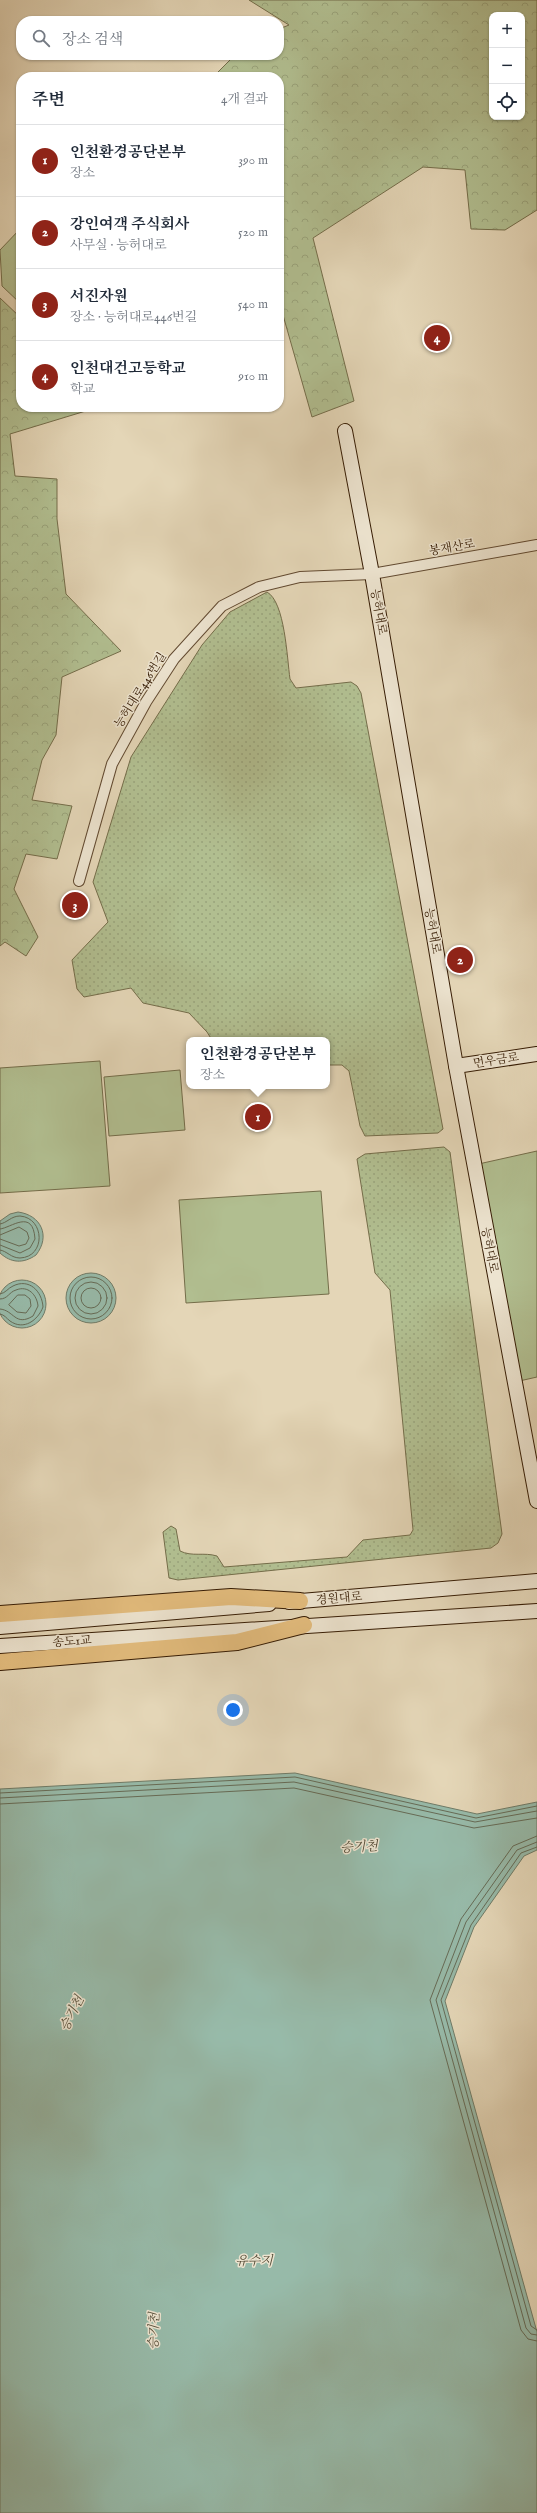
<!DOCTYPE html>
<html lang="ko">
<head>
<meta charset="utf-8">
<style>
	:root { --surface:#fff; --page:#f2f2f3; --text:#1f2937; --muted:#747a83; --line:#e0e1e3; --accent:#8f2418 }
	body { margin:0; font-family:"IM FELL English","Noto Serif KR",serif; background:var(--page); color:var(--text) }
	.controls { position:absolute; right:12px; top:12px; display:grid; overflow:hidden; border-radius:8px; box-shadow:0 1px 3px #0004 }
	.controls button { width:36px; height:36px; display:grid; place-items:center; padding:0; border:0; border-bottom:1px solid var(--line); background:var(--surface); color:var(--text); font:20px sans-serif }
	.you { position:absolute; left:233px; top:1710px; width:14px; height:14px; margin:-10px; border:3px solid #fff; border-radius:50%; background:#1a73e8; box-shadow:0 0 0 6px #1a73e833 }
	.badge { display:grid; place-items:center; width:26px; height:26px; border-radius:50%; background:var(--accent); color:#fff; font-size:13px; font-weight:700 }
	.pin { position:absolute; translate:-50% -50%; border:2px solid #fff; box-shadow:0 1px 4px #0006 }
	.popup { position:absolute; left:186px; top:1037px; width:144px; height:52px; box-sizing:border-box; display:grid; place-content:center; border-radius:8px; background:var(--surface); filter:drop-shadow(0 1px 3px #0005); font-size:13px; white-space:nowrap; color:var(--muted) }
	.popup b { font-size:15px; color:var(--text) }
	.popup::after { content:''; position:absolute; left:50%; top:100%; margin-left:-8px; border:8px solid transparent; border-top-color:var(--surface) }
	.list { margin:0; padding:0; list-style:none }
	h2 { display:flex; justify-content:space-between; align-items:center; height:52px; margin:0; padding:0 16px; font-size:17px }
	h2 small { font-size:13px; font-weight:400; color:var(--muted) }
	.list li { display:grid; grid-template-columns:26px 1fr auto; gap:12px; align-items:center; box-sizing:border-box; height:72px; padding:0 16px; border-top:1px solid var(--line) }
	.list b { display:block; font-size:15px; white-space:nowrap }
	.list p { margin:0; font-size:13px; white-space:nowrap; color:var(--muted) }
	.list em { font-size:13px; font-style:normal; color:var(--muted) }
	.icon { flex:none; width:22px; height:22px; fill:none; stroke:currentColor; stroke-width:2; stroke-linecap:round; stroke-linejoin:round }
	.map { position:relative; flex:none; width:537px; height:2513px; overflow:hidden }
	.search { position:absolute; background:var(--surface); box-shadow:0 1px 3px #0004; left:16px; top:16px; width:268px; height:44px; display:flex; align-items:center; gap:10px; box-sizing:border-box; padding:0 14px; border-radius:16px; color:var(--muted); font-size:15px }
	.panel { position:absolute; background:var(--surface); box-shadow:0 1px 3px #0004; left:16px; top:72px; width:268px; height:340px; border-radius:16px }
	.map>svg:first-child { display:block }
</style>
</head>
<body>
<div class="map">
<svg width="537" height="2513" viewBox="0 0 537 2513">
	<defs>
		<pattern id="grass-dots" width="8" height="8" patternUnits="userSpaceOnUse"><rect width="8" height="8" fill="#b1be90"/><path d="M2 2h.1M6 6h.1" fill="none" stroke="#99a37b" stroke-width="1.8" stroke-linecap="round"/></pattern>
		<pattern id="forest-crowns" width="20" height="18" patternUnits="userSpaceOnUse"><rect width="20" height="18" fill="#b1be90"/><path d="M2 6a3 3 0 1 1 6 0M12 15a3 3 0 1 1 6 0" fill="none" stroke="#99a37b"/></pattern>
	</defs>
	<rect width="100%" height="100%" fill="#e4d6b7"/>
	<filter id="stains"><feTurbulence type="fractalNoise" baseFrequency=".005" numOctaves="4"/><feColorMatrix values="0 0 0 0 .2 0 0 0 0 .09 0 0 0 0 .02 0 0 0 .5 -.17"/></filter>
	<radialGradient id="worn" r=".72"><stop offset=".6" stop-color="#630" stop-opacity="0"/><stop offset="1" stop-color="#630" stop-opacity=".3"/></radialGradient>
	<!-- grass -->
	<g fill="url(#grass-dots)" stroke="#746d4a">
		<path d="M267,592C285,602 287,658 290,679L296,688L351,682L357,686L361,693L443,1129L438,1133L365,1136L360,1126L349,1071L342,1065H327V1040H212L207,1032L189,1013L143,1003L131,988L84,997L77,989L72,960L108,922L93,882L131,757L202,645L230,612Z"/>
		<path d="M444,1147L450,1152L502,1534L498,1543L491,1548L178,1580L169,1578L163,1532L171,1526L176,1529L180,1551C192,1557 204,1552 217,1556L224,1567L347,1557L363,1540L410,1535L413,1530L390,1290L375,1273L357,1159L365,1154Z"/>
	</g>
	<!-- forest -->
	<g fill="url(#forest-crowns)" stroke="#746d4a" fill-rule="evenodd">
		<path d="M249,0H537V210L505,230L471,229L465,170L423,167L313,238L354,401L312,417L279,301V77H218V72L235,55H279V29L289,25ZM492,15H522V117H492Z"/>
		<polygon points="0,298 21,318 21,407 89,407 89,410 10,434 15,476 57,479 57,519 66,594 121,651 62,677 56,735 42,760 32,800 72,806 57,859 26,854 14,889 38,937 26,956 5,942 0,946"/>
	</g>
	<!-- green -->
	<g fill="#b1be90" stroke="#746d4a">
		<polygon points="21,228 21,304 2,286 0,250"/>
		<polygon points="100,1061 110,1186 0,1193 0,1068"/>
		<polygon points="180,1070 185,1130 109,1136 104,1077"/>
		<polygon points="537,1151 537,1377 515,1382 474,1165"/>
		<polygon points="321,1191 329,1294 186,1303 179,1200"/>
	</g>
	<!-- water -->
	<g fill="#97baa9" stroke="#707b67">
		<path d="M18,1212C41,1215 51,1236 36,1255C23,1264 11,1263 0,1253V1221L10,1214Z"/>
		<circle cx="91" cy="1298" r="25"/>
		<circle cx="22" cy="1304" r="24"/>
		<polygon points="295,1773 477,1814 537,1802 537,1850 524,1856 474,1927 445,2001 537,2332 537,2513 0,2513 0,1789"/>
	</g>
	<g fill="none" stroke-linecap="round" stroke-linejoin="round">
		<!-- shore -->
		<g stroke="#666b56" stroke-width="1">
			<path d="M0,1224C7,1223 11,1216 20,1216C45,1218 46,1257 20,1258C11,1258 7,1251 0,1250"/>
			<path d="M0,1229C11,1228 33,1208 35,1239L30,1248L20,1253L0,1245"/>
			<polyline points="0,1235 19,1227 27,1232 29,1238 26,1244 19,1246 0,1239"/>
			<circle cx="91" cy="1298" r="21"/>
			<circle cx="91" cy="1298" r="16"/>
			<circle cx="91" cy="1298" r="10"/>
			<path d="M0,1294C6,1293 8,1288 13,1286C29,1278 42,1291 43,1307C38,1320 24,1331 10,1321C6,1318 5,1315 0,1314"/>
			<polygon points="18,1295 25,1295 30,1299 31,1306 26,1313 17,1312 9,1305"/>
			<path d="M0,1299C8,1299 9,1292 16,1290C28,1285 37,1295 38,1306L33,1316C15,1327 14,1310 0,1309"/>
			<polyline points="0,1793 295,1777 476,1818 537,1806"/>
			<polyline points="0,1798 294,1782 475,1822 537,1811"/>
			<polyline points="0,1804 294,1788 474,1828 537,1818"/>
			<polyline points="537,1836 513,1846 461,1919 430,2000 521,2330 528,2339 537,2341"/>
			<polyline points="537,1842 517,1850 466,1922 436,2000 526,2328 531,2334 537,2335"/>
			<polyline points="537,1847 521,1853 471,1925 441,2000 531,2326 537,2330"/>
		</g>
		<!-- street casing -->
		<g stroke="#624a31" stroke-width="12">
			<polyline id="street" points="79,881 112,764 146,702 174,659 222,606 259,587 300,577 372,574 537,545"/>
		</g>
		<!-- secondary casing -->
		<g stroke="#361c04" stroke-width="16">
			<g id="secondary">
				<polyline points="345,431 372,574 456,1066 537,1501"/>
				<polyline points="456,1066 537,1054"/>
				<polyline points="289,1602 537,1581"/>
				<polyline points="0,1627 269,1604"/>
				<polyline points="0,1646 537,1611"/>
			</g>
		</g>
		<!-- primary casing -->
		<g stroke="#361c04" stroke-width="18">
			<g id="primary">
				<polyline points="0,1614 231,1597 300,1601"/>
				<polyline points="0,1662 237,1642 304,1625"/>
			</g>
		</g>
		<!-- street -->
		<use href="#street" stroke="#ede4d0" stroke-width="10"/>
		<!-- secondary -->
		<use href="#secondary" stroke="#ede4d0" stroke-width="14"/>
		<!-- primary -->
		<use href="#primary" stroke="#e2bb7c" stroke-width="16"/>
	</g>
	<g text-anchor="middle" stroke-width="3" stroke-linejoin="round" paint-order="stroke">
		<!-- street labels -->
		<g font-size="12" fill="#361c04" stroke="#ede4d0">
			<text transform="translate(452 547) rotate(-10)" y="4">봉재산로</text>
			<text transform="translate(379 612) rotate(80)" y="4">능허대로</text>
			<text transform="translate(140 690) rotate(-58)" y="4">능허대로446번길</text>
			<text transform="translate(433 931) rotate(80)" y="4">능허대로</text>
			<text transform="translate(496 1060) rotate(-9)" y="4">먼우금로</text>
			<text transform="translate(490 1250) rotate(79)" y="4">능허대로</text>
			<text transform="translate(339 1598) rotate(-5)" y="4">경원대로</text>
			<text transform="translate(72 1641) rotate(-4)" y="4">송도1교</text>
		</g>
		<!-- water labels -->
		<g font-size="13" font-style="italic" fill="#534b36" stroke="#ede4d0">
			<text transform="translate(359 1846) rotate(-3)" y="5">승기천</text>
			<text transform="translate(71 2013) rotate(-63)" y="5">승기천</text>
			<text x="254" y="2265">유수지</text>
			<text transform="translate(153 2331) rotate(-88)" y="5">승기천</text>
		</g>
	</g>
	<rect width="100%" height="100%" filter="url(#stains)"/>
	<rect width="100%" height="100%" fill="url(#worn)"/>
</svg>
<div class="controls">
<button>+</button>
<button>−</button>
<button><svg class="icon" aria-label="locate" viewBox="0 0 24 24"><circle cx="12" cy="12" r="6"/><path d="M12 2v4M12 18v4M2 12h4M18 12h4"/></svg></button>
</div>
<div class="you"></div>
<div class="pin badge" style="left:258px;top:1117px">1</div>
<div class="popup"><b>인천환경공단본부</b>장소</div>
<div class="pin badge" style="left:460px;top:960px">2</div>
<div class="pin badge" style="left:75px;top:905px">3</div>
<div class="pin badge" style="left:437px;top:338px">4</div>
<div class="search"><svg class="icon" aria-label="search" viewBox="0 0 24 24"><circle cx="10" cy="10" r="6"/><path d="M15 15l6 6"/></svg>장소 검색</div>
<section class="panel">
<h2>주변<small>4개 결과</small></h2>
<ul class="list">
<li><span class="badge">1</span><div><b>인천환경공단본부</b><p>장소</p></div><em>390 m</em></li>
<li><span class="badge">2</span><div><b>강인여객 주식회사</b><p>사무실 · 능허대로</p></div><em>520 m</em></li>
<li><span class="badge">3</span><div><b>서진자원</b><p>장소 · 능허대로446번길</p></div><em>540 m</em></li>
<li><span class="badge">4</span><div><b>인천대건고등학교</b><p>학교</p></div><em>910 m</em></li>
</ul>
</section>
</div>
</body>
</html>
